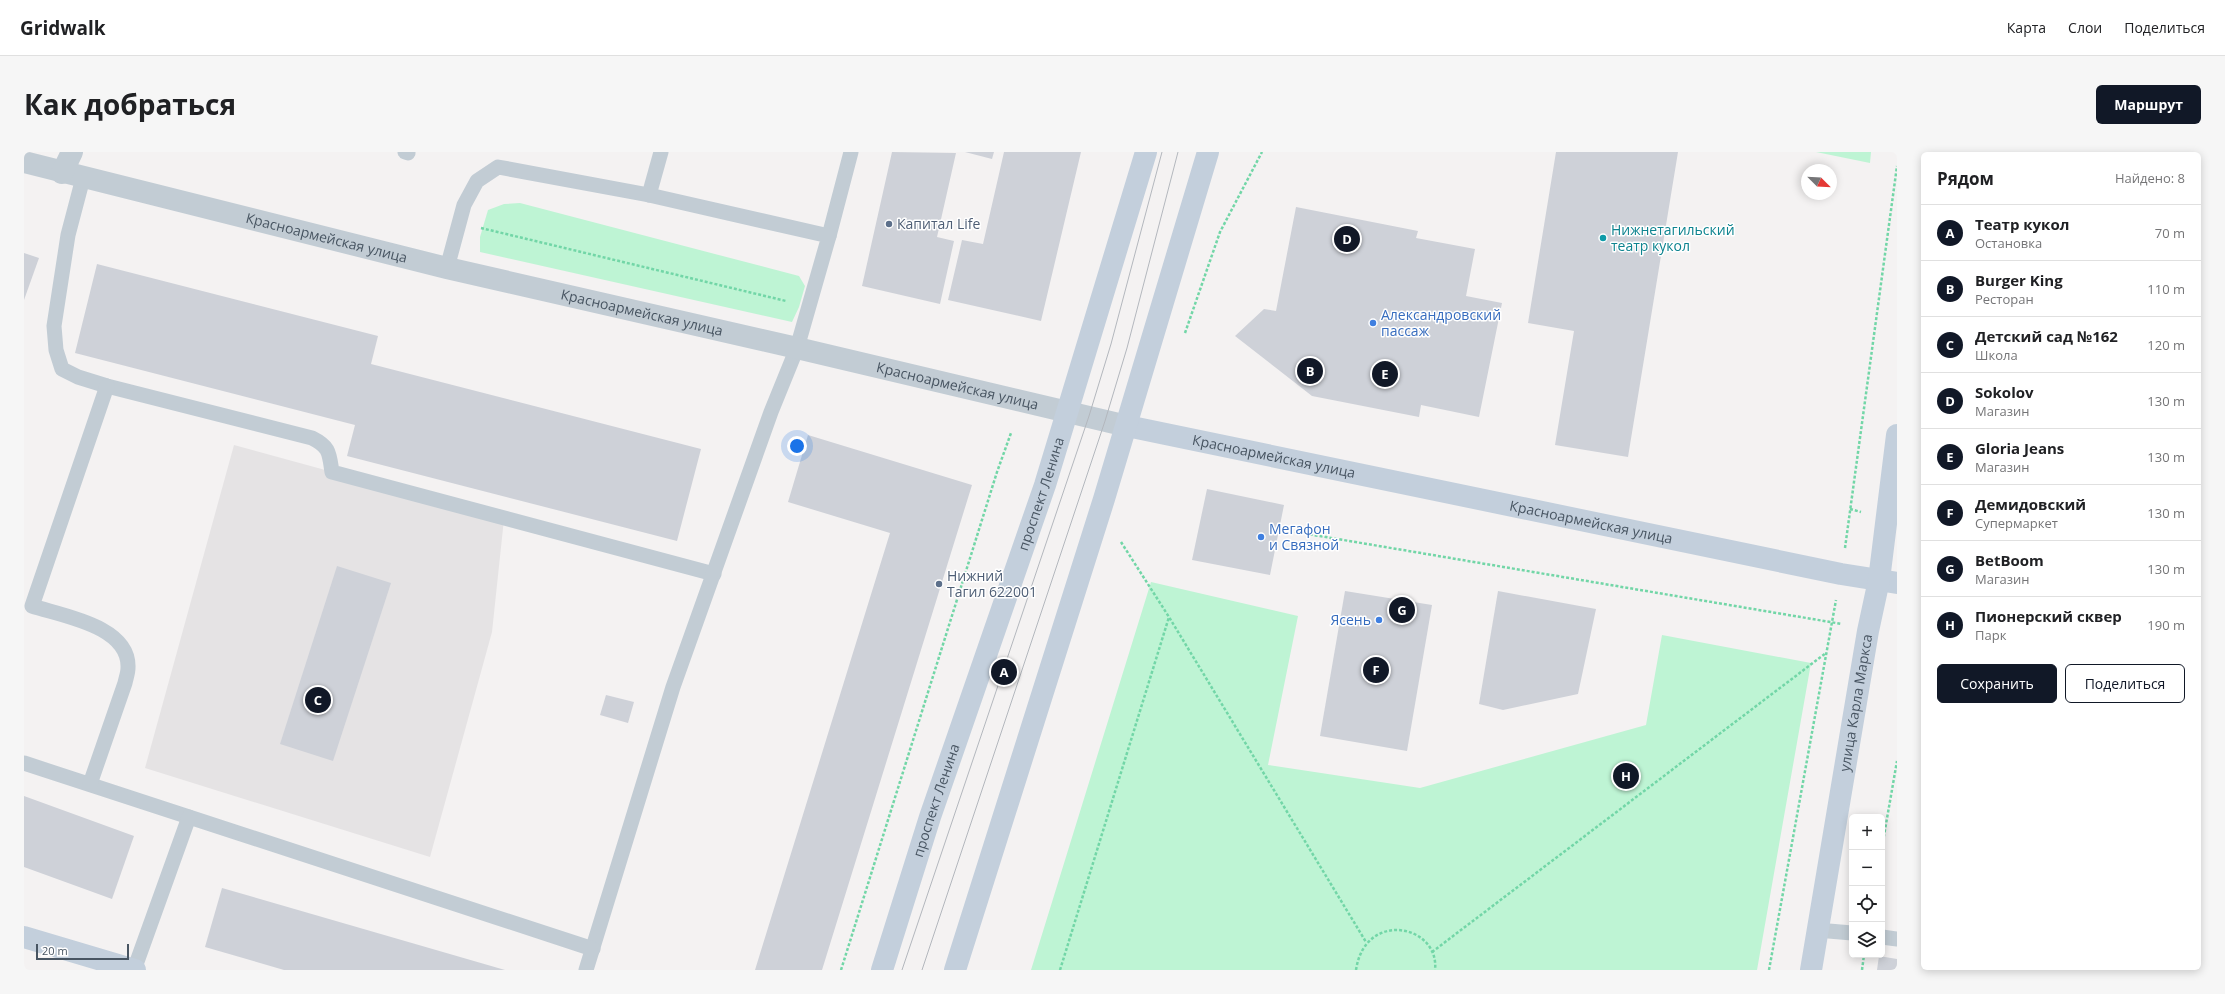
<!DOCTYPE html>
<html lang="ru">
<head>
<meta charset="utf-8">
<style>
	:root { --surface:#fff; --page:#f6f6f6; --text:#202124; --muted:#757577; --line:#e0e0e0; --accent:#111827 }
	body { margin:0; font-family:"Open Sans",sans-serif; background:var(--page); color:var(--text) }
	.controls { position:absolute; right:12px; bottom:12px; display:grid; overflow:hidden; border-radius:6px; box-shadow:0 2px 10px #0003 }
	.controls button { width:36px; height:36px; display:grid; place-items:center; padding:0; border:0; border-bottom:1px solid var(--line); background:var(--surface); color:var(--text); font:20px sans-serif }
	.compass { position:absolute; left:1777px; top:12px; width:36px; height:36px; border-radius:50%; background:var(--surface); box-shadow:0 2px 10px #0003; rotate:114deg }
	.scale { position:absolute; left:12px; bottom:10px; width:93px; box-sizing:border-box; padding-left:4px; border:2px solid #485562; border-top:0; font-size:11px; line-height:14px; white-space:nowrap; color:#485562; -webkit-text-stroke:3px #fff; paint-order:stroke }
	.you { position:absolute; left:773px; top:294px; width:14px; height:14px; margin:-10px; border:3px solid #fff; border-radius:50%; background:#1a73e8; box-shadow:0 0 0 6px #1a73e833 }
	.badge { display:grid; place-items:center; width:26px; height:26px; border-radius:50%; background:var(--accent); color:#fff; font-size:13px; font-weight:700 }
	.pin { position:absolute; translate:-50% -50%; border:2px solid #fff; box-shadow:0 1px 4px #0006 }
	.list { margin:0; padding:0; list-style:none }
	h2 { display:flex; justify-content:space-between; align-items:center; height:52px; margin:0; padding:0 16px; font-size:17px }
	h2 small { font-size:13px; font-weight:400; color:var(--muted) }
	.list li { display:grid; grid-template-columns:26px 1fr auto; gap:12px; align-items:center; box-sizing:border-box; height:56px; padding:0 16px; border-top:1px solid var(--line) }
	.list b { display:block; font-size:15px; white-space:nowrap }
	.list p { margin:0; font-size:13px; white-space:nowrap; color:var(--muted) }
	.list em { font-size:13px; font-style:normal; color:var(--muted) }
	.actions { display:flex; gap:8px; padding:12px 16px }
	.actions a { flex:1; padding:9px 0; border:1px solid var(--accent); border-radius:6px; text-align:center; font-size:14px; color:var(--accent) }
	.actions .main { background:var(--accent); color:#fff }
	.icon { flex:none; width:22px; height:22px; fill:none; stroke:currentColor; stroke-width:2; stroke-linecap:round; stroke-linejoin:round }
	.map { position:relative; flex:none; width:1873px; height:818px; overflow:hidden; border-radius:6px }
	header { display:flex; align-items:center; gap:24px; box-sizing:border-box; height:56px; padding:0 20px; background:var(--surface); border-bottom:1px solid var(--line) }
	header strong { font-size:19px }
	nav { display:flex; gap:22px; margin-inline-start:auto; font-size:14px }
	.intro { display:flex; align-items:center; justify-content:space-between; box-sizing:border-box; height:96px; padding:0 24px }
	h1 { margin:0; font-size:28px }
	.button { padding:10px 18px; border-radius:6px; background:var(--accent); color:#fff; font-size:14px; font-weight:700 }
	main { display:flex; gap:24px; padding:0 24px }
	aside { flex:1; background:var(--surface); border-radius:6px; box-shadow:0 2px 10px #0003 }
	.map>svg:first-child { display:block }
</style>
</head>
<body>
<header>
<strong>Gridwalk</strong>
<nav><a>Карта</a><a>Слои</a><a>Поделиться</a></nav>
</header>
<div class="intro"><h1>Как добраться</h1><a class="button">Маршрут</a></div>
<main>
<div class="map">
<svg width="1873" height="818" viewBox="0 0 1873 818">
	<rect width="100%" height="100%" fill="#f4f2f2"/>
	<!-- education -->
	<polygon fill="#e5e3e4" points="210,293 480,367 468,480 406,705 121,616"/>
	<!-- green -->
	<g fill="#bef4d4">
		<polygon points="1792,0 1847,0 1846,11"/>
		<polygon points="496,51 775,124 781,134 775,155 768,170 456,100 456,85 464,58 480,52"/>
		<polygon points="1127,430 1274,464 1244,613 1396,636 1622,573 1638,483 1787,511 1733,818 1007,818"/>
	</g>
	<!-- building -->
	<g fill="#ced1d8">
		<polygon points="868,0 932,1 913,85 930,89 916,152 838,134"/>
		<polygon points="941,0 970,0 968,7"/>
		<polygon points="980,0 1057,0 1017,169 924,148 938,88 959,92"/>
		<polygon points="1532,0 1654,0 1604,305 1531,293 1550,179 1504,171"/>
		<polygon points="1272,55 1394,79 1392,86 1451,97 1442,144 1478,151 1455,265 1397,253 1395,265 1288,244 1211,184 1240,157 1252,159"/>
		<polygon points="0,101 15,106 0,148"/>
		<polygon points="73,112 354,184 347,212 677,297 653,389 323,304 331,273 51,201"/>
		<polygon points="784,283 948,333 798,818 731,818 866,381 764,350"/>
		<polygon points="1183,337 1260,353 1246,423 1168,408"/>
		<polygon points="313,414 367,431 309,609 256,592"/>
		<polygon points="1321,439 1408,453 1383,599 1296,584"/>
		<polygon points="1474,439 1572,457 1554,542 1479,558 1455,552"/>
		<polygon points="582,543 610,550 604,571 576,563"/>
		<polygon points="0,644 110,684 88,747 0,715"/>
		<polygon points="198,736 481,818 260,818 181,795"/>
		<polygon points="1855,804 1873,807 1873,818 1853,818"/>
	</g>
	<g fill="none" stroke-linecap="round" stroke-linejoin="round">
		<!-- path -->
		<g stroke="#72d6a7" stroke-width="2.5" stroke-dasharray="3 2" stroke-linecap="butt">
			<polyline points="457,76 762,149"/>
			<polyline points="1161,181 1196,80 1238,0"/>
			<polyline points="1826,357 1837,360"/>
			<polyline points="1266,379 1818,472"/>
			<polyline points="1097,390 1145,465 1342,790"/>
			<polyline points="1821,396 1873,14"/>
			<polyline points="1858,695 1873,609"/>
			<polyline points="1408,800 1802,501"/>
			<polyline points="817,818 973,320 987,281"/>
			<polyline points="1036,818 1145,465"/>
			<path d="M1332,818C1341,757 1416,773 1411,818"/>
			<polyline points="1745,818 1812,448"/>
			<polyline points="1838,818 1840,803"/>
		</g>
		<!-- lane -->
		<g stroke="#c2ccd4" stroke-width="15">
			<polyline points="381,0 384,1"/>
			<path d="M59,26L44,83L30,174L32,198L38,217L54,225L83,234L288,286C306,295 305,301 308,320L690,422"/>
			<polyline points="625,43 637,0"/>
			<polyline points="805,84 827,0"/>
			<polyline points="423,116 440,53 453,29 474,15 625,43 805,84 773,196 747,260 649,535 562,818"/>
			<polyline points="0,611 569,797"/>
			<path d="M66,632L101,531C102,526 104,521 104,516C106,474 39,464 8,454L83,234"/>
			<polyline points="1793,778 1828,781"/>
			<polyline points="1858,785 1873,787"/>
			<polyline points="110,818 165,665"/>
		</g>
		<!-- street -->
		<g stroke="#c2ccd4" stroke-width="22">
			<path id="s1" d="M0,10L423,116L773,196L1103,274"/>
			<polyline points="38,21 48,0"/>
		</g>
		<!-- secondary -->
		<g stroke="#c3cfdc" stroke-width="22">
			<path id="s2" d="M1103,274L1817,422L1873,431"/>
			<polyline points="0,785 111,818"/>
			<path id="s3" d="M858,818L906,665L1021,333L1122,0"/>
			<polyline points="931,818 1080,347 1184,0"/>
			<path id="s4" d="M1787,818L1844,479L1855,428L1873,283"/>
		</g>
		<!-- tram -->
		<g stroke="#b3b7bd" stroke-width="1">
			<polyline points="878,818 1065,264 1087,192 1138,0"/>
			<polyline points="898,818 1081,269 1103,196 1154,0"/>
		</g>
	</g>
	<!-- markers -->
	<g fill="#5c6f8a" stroke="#fff" stroke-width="1.5">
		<circle cx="865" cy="72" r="4"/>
		<circle cx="915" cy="432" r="4"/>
	</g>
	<circle fill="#0f9aa8" stroke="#fff" stroke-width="1.5" cx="1579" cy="86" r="4"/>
	<g fill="#3f7fe0" stroke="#fff" stroke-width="1.5">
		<circle cx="1349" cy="171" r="4"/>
		<circle cx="1237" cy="385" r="4"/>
		<circle cx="1355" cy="468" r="4"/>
	</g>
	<g text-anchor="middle" stroke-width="3" stroke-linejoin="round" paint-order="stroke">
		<!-- service labels -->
		<g font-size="14" fill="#4e5e75" stroke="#fff" text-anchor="start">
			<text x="873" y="77">Капитал Life</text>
			<text x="923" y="429">Нижний<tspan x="923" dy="16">Тагил 622001</tspan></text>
		</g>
		<!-- culture labels -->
		<g font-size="14" fill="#0d838f" stroke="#fff" text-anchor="start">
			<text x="1587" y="83">Нижнетагильский<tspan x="1587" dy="16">театр кукол</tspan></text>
		</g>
		<!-- street labels -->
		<g font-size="14" fill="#485562" stroke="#fff">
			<text dy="5" stroke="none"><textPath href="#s1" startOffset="312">Красноармейская улица</textPath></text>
			<text dy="5" stroke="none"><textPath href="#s1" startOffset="636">Красноармейская улица</textPath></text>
			<text dy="5" stroke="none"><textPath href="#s1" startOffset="960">Красноармейская улица</textPath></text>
			<text dy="5" stroke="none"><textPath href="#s2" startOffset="150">Красноармейская улица</textPath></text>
			<text dy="5" stroke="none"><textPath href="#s3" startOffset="502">проспект Ленина</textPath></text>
			<text dy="5" stroke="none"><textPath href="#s2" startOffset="474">Красноармейская улица</textPath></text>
			<text dy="5" stroke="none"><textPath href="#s4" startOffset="271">улица Карла Маркса</textPath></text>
			<text dy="5" stroke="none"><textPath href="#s3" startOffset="178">проспект Ленина</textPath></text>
		</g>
		<!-- shop labels -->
		<g font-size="14" fill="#366cbe" stroke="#fff" text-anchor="start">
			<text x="1357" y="168">Александровский<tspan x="1357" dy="16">пассаж</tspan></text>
			<text x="1245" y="382">Мегафон<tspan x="1245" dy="16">и Связной</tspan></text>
			<text x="1347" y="473" text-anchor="end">Ясень</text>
		</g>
	</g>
</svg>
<div class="controls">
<button>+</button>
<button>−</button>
<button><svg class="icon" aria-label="locate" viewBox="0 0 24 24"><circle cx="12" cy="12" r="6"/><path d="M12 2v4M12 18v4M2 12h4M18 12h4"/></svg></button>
<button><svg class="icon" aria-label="layers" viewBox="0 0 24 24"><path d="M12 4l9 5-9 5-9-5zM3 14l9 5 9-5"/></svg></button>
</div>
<svg class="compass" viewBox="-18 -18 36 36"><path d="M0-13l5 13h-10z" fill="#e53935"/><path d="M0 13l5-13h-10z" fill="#757577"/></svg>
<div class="scale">20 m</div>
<div class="you"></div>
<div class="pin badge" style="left:980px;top:520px">A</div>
<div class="pin badge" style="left:1286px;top:219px">B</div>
<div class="pin badge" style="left:294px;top:548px">C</div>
<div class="pin badge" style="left:1323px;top:87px">D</div>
<div class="pin badge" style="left:1361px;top:222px">E</div>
<div class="pin badge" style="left:1352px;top:518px">F</div>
<div class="pin badge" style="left:1378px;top:458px">G</div>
<div class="pin badge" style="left:1602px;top:624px">H</div>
</div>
<aside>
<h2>Рядом<small>Найдено: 8</small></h2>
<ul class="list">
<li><span class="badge">A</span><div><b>Театр кукол</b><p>Остановка</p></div><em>70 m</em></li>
<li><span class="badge">B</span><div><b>Burger King</b><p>Ресторан</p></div><em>110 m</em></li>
<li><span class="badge">C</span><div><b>Детский сад №162</b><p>Школа</p></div><em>120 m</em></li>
<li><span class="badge">D</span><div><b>Sokolov</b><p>Магазин</p></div><em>130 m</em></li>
<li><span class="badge">E</span><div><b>Gloria Jeans</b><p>Магазин</p></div><em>130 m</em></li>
<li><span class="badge">F</span><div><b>Демидовский</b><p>Супермаркет</p></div><em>130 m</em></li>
<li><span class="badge">G</span><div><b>BetBoom</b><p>Магазин</p></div><em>130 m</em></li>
<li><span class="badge">H</span><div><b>Пионерский сквер</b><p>Парк</p></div><em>190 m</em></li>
</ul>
<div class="actions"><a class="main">Сохранить</a><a>Поделиться</a></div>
</aside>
</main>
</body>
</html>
